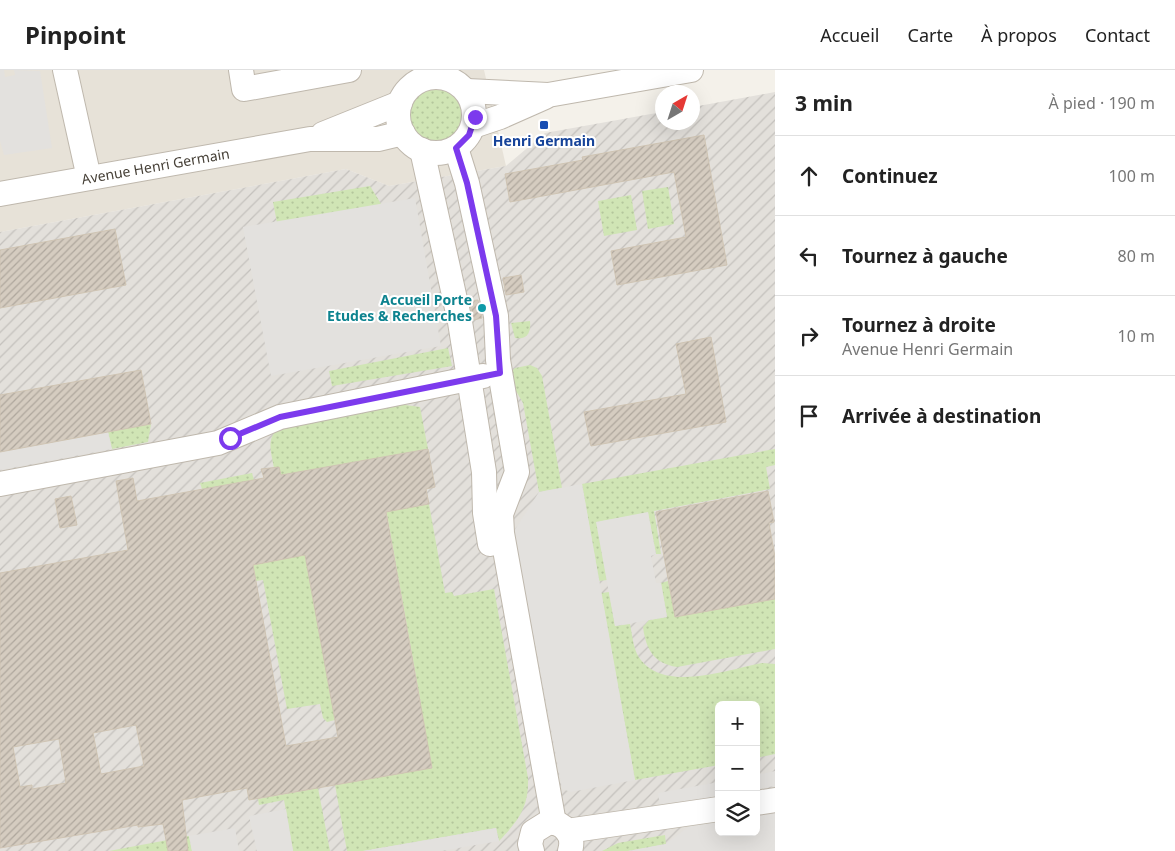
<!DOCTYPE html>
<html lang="fr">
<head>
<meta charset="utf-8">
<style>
	:root { --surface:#fff; --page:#f6f6f6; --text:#222; --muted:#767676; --line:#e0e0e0 }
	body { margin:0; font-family:"Noto Sans",sans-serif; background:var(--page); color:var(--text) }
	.controls { position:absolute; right:15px; bottom:15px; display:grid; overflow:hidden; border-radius:8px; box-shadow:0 5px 20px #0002 }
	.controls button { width:45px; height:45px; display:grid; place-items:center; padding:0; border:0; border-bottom:1px solid var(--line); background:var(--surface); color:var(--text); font:25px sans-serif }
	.compass { position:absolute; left:655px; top:15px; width:45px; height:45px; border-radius:50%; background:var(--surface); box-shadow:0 5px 20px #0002; rotate:39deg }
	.stop { position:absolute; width:15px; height:15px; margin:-11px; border:4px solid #7c3aed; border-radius:50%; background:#fff }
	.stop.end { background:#7c3aed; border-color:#fff; box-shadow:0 1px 5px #0008 }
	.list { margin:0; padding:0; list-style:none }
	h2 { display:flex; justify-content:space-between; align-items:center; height:65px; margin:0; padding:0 20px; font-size:21px }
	h2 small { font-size:16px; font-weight:400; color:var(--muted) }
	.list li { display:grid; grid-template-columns:32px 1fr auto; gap:15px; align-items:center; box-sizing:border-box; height:80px; padding:0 20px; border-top:1px solid var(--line) }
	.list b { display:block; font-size:19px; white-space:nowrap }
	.list p { margin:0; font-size:16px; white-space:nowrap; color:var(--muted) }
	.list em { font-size:16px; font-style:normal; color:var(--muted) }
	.icon { flex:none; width:28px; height:28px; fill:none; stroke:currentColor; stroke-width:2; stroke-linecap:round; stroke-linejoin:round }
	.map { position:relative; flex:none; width:775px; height:781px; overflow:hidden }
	header { display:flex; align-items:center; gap:30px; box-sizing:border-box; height:70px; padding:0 25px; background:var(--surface); border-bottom:1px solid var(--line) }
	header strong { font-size:24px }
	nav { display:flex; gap:28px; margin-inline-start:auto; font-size:18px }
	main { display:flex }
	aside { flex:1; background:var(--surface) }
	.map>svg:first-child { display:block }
</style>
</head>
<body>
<header>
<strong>Pinpoint</strong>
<nav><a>Accueil</a><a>Carte</a><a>À propos</a><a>Contact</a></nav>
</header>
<main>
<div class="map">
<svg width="775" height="781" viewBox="0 0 775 781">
	<defs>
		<pattern id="industrial-furrows" width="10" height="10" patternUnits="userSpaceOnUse" patternTransform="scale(1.25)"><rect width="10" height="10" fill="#e3e0db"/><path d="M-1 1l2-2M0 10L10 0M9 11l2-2" fill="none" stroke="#c4c1bd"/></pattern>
		<pattern id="grass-dots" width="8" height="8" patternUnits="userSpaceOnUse" patternTransform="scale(1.25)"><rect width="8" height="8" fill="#d0e5b5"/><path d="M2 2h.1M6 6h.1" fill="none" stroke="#b4c69c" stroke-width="1.8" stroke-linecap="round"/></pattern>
		<pattern id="building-hatch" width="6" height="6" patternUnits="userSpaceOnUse" patternTransform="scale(1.25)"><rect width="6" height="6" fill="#d5ccc0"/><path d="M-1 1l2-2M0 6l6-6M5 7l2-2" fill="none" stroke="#afa79d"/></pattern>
	</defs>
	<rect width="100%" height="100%" fill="#f4f1ea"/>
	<!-- residential -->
	<polygon fill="#e7e2d8" points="0,0 484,0 506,96 389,116 346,99 0,162"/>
	<!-- industrial -->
	<path fill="url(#industrial-furrows)" fill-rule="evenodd" d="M775,22V781H0V162L346,99L389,116L506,96L545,63L662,42V52H692L693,37ZM719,635H756V762H719Z"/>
	<!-- grass -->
	<g fill="url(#grass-dots)">
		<circle cx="436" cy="46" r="28"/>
		<polygon points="370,116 383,137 277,153 273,132"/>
		<polygon points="668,117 674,154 648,159 642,121"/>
		<polygon points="631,125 637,160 604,166 598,131"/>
		<path d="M530,251C531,262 528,270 515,268L511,253Z"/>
		<polygon points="448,278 452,296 332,316 329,301"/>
		<polygon points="530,295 537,298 542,306 562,418 539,422 523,333 516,321 512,301 515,298"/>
		<path d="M398,334L420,337L428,379L281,405L278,397L274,398C272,385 265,367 279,359Z"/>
		<polygon points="151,354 148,372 112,379 108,362"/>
		<polygon points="775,379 775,395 766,397 770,419 654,441 661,484 656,484 648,443 597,452 607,510 599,511 582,414"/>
		<polygon points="252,403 254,410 202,419 200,413"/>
		<path d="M398,419L402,439L429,434L445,523L452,522L454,526L494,519L528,708C529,737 519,750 499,771L496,758L363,781H347L335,715L432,697L423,650L404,637L421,634L383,422Z"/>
		<polygon points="300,458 335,650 327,652 323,648 320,634 287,639 263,510 256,511 248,467"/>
		<path d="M668,511L675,547L775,529V579L677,597C653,593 646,579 643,557L649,550L667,547L661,513Z"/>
		<path d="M609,522L615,556L630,554C632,564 633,575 637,584C659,625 726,600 762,593L775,594V684L756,688V635H719V695L635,710L601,523Z"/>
		<polygon points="318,718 330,781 293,781 284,730 259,735 258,729"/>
		<polygon points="665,765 666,774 628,781 602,781 618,773"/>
		<polygon points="189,766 192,781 109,781"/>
	</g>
	<!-- parking -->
	<g fill="#e3e1de">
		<polygon points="0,0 4,0 5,7 15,5 14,0 40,1 52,78 4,85 0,71"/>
		<polygon points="415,128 441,276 271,306 243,157"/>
		<polygon points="108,362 112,379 0,400 0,382"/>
		<polygon points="582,414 635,710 571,722 562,719 514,461 539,422"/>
		<polygon points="648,442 656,484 651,486 656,513 661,513 667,547 615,556 596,452"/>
		<polygon points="775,701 775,716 756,719 756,705"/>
		<polygon points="719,712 719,726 660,736 658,723"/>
		<polygon points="286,739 293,781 257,781 249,746"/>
		<polygon points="775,739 775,781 628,781 666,774 692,754 719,749 719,762 756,762 756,742"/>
		<polygon points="235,758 239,781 192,781 189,766"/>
		<polygon points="496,758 499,771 441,781 363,781"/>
	</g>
	<!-- building -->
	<g fill="url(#building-hatch)" stroke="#cfc4b3" fill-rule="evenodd">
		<polygon points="704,65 727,195 617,215 611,181 686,167 674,102 510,132 505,104 583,90 582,87"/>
		<polygon points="115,159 126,215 0,238 0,180"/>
		<polygon points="521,205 524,222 506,225 503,208"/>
		<polygon points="478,230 482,248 474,250 469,231"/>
		<polygon points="711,267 726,352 591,376 584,342 686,324 676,274"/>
		<polygon points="141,300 151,354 0,382 0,325"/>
		<path d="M428,379L435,417L426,419L429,434L386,442L432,698L249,730L247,718L182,730L188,781H168L163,754L138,757V755L0,778V503L128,480L116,411L133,408L137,431L264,408L261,399L279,397L281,405ZM305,485L338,667L286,676L253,495ZM136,655L144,696L101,704L93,663ZM59,669L66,713L32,719V715L20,717L13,677Z"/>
		<polygon points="768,421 774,452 769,453 775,487 775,529 675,547 656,442"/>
		<polygon points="71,426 77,455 60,458 55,429"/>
	</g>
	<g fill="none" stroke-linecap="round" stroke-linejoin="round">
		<!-- minor casing -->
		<g stroke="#bfb8ad" stroke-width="26">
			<g id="minor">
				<polyline points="65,0 89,108"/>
				<polyline points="241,0 244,19 349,0"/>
				<circle cx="436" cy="45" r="38"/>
				<polyline points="467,21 548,25 691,0"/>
				<polyline points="473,56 500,47 545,27"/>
				<polyline points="323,64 400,33"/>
				<polyline points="456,78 467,113 496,246 498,290 517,402 501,444 502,463 554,753"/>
				<polyline points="422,80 460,252 484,402 485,443 490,474"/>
				<path id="s1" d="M0,124L310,69H378L403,63"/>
				<polyline points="0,414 218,373 280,347 483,306"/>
				<polyline points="756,733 775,730"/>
				<polyline points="567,761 719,739"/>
				<path d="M532,781L530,774L533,762L549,752C564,753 575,765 570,781"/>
			</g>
		</g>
		<!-- minor -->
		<use href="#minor" stroke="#fff" stroke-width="24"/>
	</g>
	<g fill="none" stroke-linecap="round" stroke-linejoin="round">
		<!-- route -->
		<polyline stroke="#7c3aed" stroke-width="6" points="230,368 280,347 500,303 496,246 467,113 456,78 469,65 475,47"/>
	</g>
	<!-- markers -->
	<rect fill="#1a4fb4" stroke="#fff" stroke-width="2" x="539" y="50" width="10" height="10" rx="2.5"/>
	<circle fill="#0f9aa8" stroke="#fff" stroke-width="2" cx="482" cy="238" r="5"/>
	<g text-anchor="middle" stroke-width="4" stroke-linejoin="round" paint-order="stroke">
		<!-- transit labels -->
		<g font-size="14" font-weight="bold" fill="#164399" stroke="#fff">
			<text x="544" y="76">Henri Germain</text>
		</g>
		<!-- street labels -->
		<g font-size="14" fill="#474138" stroke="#fff">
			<text dy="5" stroke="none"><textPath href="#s1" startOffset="158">Avenue Henri Germain</textPath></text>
		</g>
		<!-- culture labels -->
		<g font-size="14" font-weight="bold" fill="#0d838f" stroke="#fff" text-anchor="end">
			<text x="472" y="235">Accueil Porte<tspan x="472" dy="16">Etudes &amp; Recherches</tspan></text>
		</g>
	</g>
</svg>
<div class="controls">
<button>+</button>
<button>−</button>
<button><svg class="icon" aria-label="layers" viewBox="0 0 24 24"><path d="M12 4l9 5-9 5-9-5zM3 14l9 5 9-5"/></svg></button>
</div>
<svg class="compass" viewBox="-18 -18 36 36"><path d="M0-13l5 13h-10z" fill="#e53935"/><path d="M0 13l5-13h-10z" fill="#767676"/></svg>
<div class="stop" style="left:230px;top:368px"></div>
<div class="stop end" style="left:475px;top:47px"></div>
</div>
<aside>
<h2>3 min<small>À pied · 190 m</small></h2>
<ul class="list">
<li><svg class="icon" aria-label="ahead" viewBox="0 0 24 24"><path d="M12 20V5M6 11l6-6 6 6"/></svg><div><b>Continuez</b></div><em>100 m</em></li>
<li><svg class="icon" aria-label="left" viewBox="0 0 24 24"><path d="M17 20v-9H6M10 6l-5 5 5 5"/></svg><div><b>Tournez à gauche</b></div><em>80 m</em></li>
<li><svg class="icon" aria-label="right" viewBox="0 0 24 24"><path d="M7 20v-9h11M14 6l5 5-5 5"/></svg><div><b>Tournez à droite</b><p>Avenue Henri Germain</p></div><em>10 m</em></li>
<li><svg class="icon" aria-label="arrive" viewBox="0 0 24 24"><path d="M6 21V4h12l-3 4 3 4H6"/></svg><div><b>Arrivée à destination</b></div></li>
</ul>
</aside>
</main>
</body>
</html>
